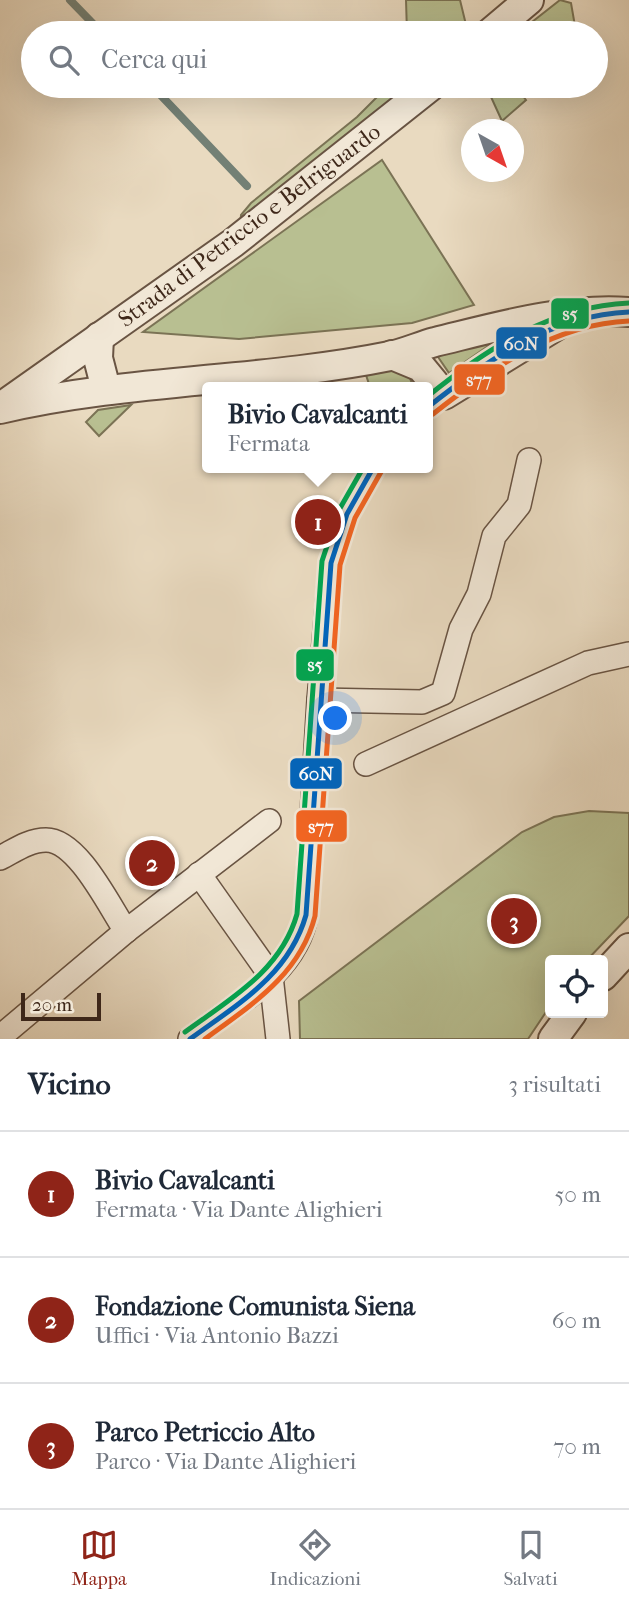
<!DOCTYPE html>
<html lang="it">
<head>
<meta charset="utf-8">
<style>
	:root { --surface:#fff; --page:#f6f6f7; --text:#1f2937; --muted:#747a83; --line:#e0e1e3; --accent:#8f2418 }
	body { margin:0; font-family:"IM FELL French Canon",serif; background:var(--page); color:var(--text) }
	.controls { position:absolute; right:21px; bottom:21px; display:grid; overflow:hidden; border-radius:7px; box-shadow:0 7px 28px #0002 }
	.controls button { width:63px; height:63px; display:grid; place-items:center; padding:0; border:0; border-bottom:2px solid var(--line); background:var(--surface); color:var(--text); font:35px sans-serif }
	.compass { position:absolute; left:461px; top:119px; width:63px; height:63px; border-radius:50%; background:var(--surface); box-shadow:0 7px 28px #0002; rotate:140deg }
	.scale { position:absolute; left:21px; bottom:18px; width:80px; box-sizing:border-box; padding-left:7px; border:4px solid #3e2719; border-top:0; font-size:19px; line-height:24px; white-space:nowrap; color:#3e2719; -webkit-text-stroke:5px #f1e7d6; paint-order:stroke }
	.you { position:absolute; left:336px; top:719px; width:24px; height:24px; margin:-18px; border:5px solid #fff; border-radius:50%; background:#1a73e8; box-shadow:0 0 0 10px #1a73e833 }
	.badge { display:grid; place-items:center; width:46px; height:46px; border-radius:50%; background:var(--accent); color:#fff; font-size:23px; font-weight:700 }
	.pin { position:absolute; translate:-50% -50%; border:4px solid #fff; box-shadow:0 2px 7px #0006 }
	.popup { position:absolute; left:202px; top:382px; width:231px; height:91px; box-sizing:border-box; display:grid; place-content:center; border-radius:7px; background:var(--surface); filter:drop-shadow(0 2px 5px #0005); font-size:23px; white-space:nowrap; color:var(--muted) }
	.popup b { font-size:26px; color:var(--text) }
	.popup::after { content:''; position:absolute; left:50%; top:100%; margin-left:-14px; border:14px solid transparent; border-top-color:var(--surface) }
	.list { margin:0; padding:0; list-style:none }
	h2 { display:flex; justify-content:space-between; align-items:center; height:91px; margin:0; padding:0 28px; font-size:30px }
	h2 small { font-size:23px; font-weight:400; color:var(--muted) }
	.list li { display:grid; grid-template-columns:46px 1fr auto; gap:21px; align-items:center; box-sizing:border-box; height:126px; padding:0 28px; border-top:2px solid var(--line) }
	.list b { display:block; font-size:26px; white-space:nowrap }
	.list p { margin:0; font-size:23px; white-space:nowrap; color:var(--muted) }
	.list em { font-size:23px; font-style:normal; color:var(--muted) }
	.icon { flex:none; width:38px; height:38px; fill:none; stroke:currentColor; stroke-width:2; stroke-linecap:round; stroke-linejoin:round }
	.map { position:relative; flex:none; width:629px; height:1039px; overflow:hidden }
	.search { position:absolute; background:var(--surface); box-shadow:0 7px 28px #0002; left:21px; right:21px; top:21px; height:77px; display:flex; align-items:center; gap:18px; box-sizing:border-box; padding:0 24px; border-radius:38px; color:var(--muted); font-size:26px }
	.sheet { height:469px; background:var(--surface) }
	nav { display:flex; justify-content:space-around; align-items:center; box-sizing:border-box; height:98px; border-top:2px solid var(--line); background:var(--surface); font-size:19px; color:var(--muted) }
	nav a { display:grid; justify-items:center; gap:4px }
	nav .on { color:var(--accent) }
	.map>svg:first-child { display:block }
</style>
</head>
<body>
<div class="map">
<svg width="629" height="1039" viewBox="0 0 629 1039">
	<rect width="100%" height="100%" fill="#e9dac0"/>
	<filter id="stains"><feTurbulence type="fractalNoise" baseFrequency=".00286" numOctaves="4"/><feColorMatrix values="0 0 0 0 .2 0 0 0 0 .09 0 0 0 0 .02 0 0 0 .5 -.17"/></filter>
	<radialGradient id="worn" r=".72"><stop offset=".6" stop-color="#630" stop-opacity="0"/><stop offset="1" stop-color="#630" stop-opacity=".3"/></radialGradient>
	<!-- green -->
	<g fill="#b8bf91" stroke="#7b7355" stroke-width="2">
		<polygon points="406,0 460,0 468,33 407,33"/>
		<polygon points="560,0 571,3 575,26 551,33 518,33"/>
		<polygon points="388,86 409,86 240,227 241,215 251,203 357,117"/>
		<polygon points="486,86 515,86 526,100 502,121"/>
		<polygon points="382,160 474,305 412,323 239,339 143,332"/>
		<polygon points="501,337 449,373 434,351"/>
		<polygon points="397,368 408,372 413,387 370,387 365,372"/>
		<polygon points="131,405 99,436 86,422 98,410"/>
		<polygon points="589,811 629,813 629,916 587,960 550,960 550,1006 528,1039 300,1039 299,1001 522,832 554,817"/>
	</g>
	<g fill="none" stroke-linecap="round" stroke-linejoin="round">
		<!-- stream -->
		<g stroke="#738075" stroke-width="8">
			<polyline points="70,0 102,33"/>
			<polyline points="152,86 247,186"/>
		</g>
		<!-- minor casing -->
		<g stroke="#695443" stroke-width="26">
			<g id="minor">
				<polyline points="319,700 422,702 443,693 461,629 479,594 494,536 519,505 529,460"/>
				<polyline points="366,764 588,663 629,654"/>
				<path d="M0,858C14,851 29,840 46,840C78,840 109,906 126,931"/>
				<polyline points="199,874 271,976 278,1039"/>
				<polyline points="0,1037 126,931 269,821"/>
				<path d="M190,1039C233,1006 297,973 306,915L319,700L331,563L347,514L373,468"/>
			</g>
		</g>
		<!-- tertiary casing -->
		<g stroke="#695443" stroke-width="32">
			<g id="tertiary">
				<polyline points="490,33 529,0"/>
				<polyline points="99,337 98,358 106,389"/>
				<polyline points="392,355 421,367 444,395 556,326"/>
				<polyline points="5,404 233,243 431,86"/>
				<path d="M0,409C128,379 261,382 390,356C405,353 420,346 435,342C497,327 565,307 629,312"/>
				<polyline points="603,976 629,948"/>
				<polyline points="553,1039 572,1013"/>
			</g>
		</g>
		<!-- minor -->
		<use href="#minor" stroke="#f1e7d6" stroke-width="23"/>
		<!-- tertiary -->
		<use href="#tertiary" stroke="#f1e7d6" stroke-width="28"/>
		<!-- bus-1 casing -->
		<g stroke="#f1e7d6" stroke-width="10">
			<g id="bus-1">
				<path d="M428,407C487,360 552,315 629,312"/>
				<path d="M190,1039C238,1004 289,975 306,915L331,563L347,514L373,468"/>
			</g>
		</g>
		<!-- bus-2 casing -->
		<g stroke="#f1e7d6" stroke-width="10">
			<g id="bus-2">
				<path d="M433,414C490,369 554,324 629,321"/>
				<path d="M205,1039C251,1005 300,975 315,916L340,565L355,518L381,472"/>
			</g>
		</g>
		<!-- bus-3 casing -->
		<g stroke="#f1e7d6" stroke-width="10">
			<g id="bus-3">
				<path d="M428,396C486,349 552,306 629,303"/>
				<path d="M185,1032C230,999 281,971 297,914L322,561L339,510L363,468"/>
			</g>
		</g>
		<!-- bus-1 -->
		<use href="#bus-1" stroke="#0065bd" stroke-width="5"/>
		<!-- bus-2 -->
		<use href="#bus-2" stroke="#f26522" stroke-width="5"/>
		<!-- bus-3 -->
		<use href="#bus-3" stroke="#00a651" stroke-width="5"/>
	</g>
	<g text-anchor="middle" stroke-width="5" stroke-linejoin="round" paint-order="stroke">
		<!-- street labels -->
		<g font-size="23" fill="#3e2719" stroke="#f1e7d6">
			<text transform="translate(249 225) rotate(-37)" y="8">Strada di Petriccio e Belriguardo</text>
		</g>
	</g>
	<g stroke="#f1e7d6" stroke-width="2.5">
		<rect x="550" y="297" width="40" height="33" rx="7" fill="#00a651"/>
		<rect x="495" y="326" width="53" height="34" rx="7" fill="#0065bd"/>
		<rect x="453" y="363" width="53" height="33" rx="7" fill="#f26522"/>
		<rect x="295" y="648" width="40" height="34" rx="7" fill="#00a651"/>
		<rect x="289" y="757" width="54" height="33" rx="7" fill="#0065bd"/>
		<rect x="295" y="809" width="53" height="34" rx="7" fill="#f26522"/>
	</g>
	<g font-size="19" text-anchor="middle" font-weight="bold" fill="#fff">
		<text x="570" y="320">s5</text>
		<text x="521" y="350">60N</text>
		<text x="479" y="386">s77</text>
		<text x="315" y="671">s5</text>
		<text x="316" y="780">60N</text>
		<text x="321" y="833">s77</text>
	</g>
	<rect width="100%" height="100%" filter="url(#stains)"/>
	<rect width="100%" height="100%" fill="url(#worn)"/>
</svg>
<div class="controls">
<button><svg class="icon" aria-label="locate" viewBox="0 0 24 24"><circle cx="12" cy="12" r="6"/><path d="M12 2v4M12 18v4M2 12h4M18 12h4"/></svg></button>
</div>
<svg class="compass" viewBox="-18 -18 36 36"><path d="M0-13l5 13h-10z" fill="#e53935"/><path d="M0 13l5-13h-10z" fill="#747a83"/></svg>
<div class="scale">20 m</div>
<div class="you"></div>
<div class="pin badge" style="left:318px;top:522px">1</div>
<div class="popup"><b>Bivio Cavalcanti</b>Fermata</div>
<div class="pin badge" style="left:152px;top:863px">2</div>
<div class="pin badge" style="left:514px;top:921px">3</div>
<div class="search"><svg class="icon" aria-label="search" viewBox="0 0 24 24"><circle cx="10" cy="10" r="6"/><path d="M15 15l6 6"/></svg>Cerca qui</div>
</div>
<section class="sheet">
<h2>Vicino<small>3 risultati</small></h2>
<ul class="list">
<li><span class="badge">1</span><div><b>Bivio Cavalcanti</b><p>Fermata · Via Dante Alighieri</p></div><em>50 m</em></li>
<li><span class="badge">2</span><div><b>Fondazione Comunista Siena</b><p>Uffici · Via Antonio Bazzi</p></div><em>60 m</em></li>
<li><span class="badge">3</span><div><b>Parco Petriccio Alto</b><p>Parco · Via Dante Alighieri</p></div><em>70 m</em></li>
</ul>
</section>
<nav>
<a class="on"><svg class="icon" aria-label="map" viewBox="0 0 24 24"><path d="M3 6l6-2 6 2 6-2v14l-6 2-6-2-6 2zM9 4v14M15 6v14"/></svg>Mappa</a>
<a><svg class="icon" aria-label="directions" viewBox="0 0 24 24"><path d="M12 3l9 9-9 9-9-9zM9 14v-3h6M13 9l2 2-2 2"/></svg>Indicazioni</a>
<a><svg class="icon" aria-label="saved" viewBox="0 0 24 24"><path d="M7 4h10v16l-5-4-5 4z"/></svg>Salvati</a>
</nav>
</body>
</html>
